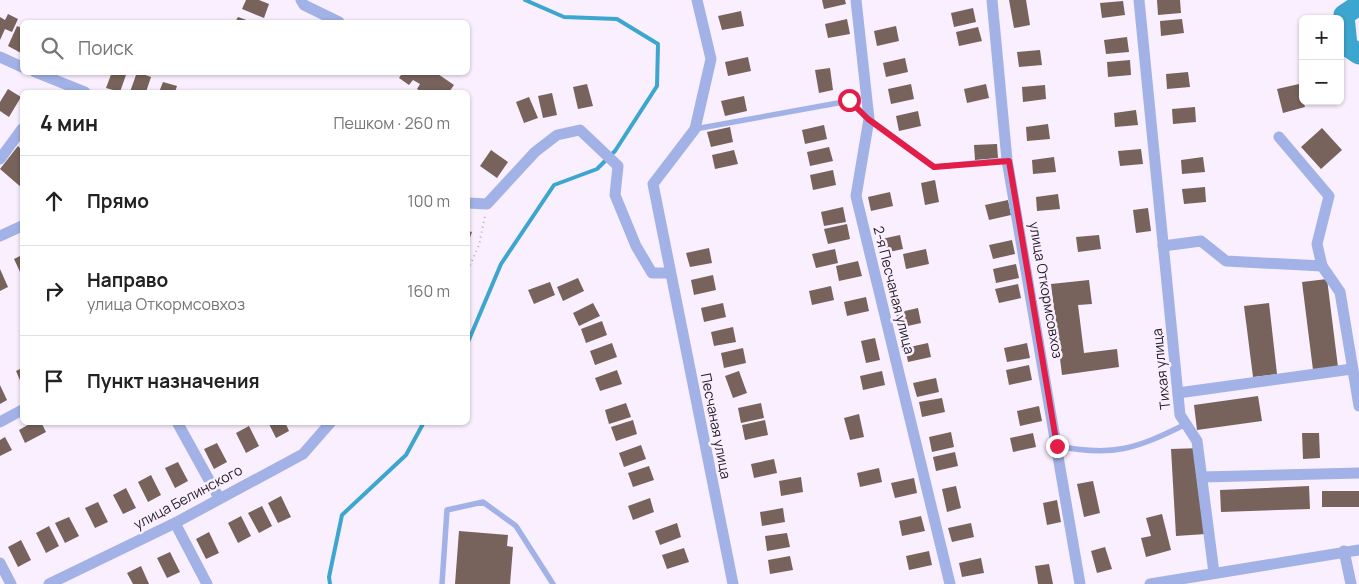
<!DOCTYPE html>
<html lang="ru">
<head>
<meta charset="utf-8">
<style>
	:root { --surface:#fff; --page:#f2f2f2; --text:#222; --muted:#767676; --line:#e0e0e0 }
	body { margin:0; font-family:Manrope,sans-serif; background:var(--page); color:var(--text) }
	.controls { position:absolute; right:15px; top:15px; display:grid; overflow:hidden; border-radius:8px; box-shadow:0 1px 4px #0004 }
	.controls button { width:45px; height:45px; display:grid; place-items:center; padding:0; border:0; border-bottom:1px solid var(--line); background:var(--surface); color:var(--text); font:25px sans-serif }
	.stop { position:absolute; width:15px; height:15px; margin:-11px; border:4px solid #e11d48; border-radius:50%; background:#fff }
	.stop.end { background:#e11d48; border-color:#fff; box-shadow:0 1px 5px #0008 }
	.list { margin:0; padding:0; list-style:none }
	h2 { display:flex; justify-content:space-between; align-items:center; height:65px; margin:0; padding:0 20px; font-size:21px }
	h2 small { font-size:16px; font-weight:400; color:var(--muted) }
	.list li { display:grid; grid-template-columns:32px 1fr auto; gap:15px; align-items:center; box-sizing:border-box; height:90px; padding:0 20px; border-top:1px solid var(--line) }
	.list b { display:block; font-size:19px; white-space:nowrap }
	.list p { margin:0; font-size:16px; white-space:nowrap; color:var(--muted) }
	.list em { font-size:16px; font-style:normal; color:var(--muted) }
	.icon { flex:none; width:28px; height:28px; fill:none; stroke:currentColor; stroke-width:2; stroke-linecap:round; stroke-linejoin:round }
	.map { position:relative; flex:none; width:1359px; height:584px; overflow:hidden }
	.search { position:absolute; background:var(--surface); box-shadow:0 1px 4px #0004; left:20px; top:20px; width:450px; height:55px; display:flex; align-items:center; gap:12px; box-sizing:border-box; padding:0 18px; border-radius:8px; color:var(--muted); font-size:19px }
	.panel { position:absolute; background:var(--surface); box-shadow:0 1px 4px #0004; left:20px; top:90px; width:450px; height:335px; border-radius:8px }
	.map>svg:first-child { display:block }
</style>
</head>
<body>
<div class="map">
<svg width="1359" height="584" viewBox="0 0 1359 584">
	<rect width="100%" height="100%" fill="#f9effe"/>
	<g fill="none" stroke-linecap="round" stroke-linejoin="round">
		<!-- stream -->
		<g stroke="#3da6ce" stroke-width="4">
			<polyline points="468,342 501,264 554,185 597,169 615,151 657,86 658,44 617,19 564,17 525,0"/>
			<polyline points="330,584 329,577 342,515 406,455 424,422"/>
		</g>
		<!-- river -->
		<polyline stroke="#3da6ce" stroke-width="21" points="1359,5 1344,15 1347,46 1359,54"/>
	</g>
	<!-- building -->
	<g fill="#77635b">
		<polygon points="246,0 259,0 269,4 264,18 242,9"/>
		<polygon points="822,0 845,0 846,4 824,9"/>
		<polygon points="1009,0 1026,0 1030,25 1014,28"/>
		<polygon points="1157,0 1180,0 1181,13 1158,15"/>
		<polygon points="1123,1 1125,15 1102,18 1100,3"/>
		<polygon points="973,8 976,22 954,27 951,13"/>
		<polygon points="741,11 744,26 722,30 718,16"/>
		<polygon points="8,14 18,19 12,32 5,29 0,40 0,17 5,20"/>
		<polygon points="238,17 252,22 235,22"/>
		<polygon points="847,19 850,34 828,38 825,24"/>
		<polygon points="1182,19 1184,33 1161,36 1160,21"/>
		<polygon points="17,26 22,28 21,53 8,46"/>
		<polygon points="896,26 899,41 877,46 874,31"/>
		<polygon points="978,27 982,41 959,46 956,32"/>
		<polygon points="1127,37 1129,52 1106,54 1104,40"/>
		<polygon points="1040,50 1042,65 1019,67 1017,52"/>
		<polygon points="748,57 751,71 728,76 725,62"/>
		<polygon points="905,58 908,72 886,77 883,63"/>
		<polygon points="1130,60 1131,75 1108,77 1107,62"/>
		<polygon points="830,68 833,90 819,93 815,70"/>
		<polygon points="112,72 127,72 120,92 106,88"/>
		<polygon points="137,72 151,77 146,92 130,92"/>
		<polygon points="403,72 435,72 454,85 449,92 434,92 430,90 428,92 422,92 417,89 420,84 413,80 409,85 399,78"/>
		<polygon points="1188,72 1190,87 1167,89 1166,74"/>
		<polygon points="163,82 177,86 175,92 159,92"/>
		<polygon points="587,84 593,106 578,109 573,87"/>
		<polygon points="911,84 914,99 891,104 888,89"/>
		<polygon points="986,84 989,98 967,103 964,89"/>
		<polygon points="1299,84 1305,107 1283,113 1277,89"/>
		<polygon points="1045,85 1046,99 1023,102 1022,87"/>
		<polygon points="8,89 21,97 9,117 0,111 0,102"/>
		<polygon points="552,93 557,115 543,118 538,96"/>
		<polygon points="744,96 747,111 725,116 721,101"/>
		<polygon points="529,97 538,118 524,123 516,102"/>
		<polygon points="1195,107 1196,122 1173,124 1172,109"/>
		<polygon points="1136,110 1138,125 1115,127 1114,113"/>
		<polygon points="918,111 921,126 899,131 896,116"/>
		<polygon points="1048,124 1050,139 1027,141 1026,127"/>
		<polygon points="824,125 827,139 805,144 802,130"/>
		<polygon points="730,127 733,142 711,147 707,132"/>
		<polygon points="1322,128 1342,150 1321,169 1301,147"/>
		<polygon points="997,144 998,158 975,160 974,145"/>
		<polygon points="18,146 22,150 22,188 0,169"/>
		<polygon points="829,147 833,161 810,166 807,152"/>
		<polygon points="1141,149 1143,164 1120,166 1118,151"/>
		<polygon points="491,150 508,162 497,178 480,166"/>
		<polygon points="734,150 738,164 715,169 712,155"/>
		<polygon points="1054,157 1056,172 1033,174 1032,160"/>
		<polygon points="1203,157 1205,172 1182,174 1181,160"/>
		<polygon points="833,170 836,185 813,190 810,175"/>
		<polygon points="935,180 939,202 925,205 921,183"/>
		<polygon points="1205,187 1206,202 1184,204 1182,189"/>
		<polygon points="890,192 893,206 871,211 868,197"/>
		<polygon points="1058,194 1060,209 1037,211 1036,197"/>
		<polygon points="1008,200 1011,215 989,220 985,205"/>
		<polygon points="843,207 846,222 824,226 821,212"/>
		<polygon points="1148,208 1151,231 1136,233 1133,210"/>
		<polygon points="847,224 850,239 828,244 824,229"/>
		<polygon points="468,231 472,232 468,243"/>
		<polygon points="900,235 903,249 880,254 877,240"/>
		<polygon points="1099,235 1101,249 1078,252 1076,237"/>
		<polygon points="1012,240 1015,254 993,259 989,245"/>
		<polygon points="709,248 712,263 690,267 686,253"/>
		<polygon points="835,249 838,263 816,268 812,254"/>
		<polygon points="926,249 929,264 906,269 903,254"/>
		<polygon points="22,255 22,276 14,259"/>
		<polygon points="858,261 862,276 839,281 836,266"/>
		<polygon points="1016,264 1019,278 996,283 993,269"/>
		<polygon points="0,269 8,287 0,291"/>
		<polygon points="713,275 716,290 694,295 691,280"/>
		<polygon points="578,278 584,291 563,301 557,287"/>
		<polygon points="1327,279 1338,367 1313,370 1302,282"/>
		<polygon points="1089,280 1092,304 1078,305 1084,353 1117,349 1119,367 1062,375 1051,284"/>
		<polygon points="550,282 555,295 534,304 528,290"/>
		<polygon points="1018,284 1021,298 999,303 995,289"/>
		<polygon points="831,286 834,300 812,305 809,291"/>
		<polygon points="866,297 869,311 847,316 844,302"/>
		<polygon points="593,303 600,316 579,326 573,313"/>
		<polygon points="723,303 726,317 704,322 701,308"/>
		<polygon points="1269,303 1277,374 1253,377 1244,306"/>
		<polygon points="918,308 921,323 899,328 896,313"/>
		<polygon points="602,321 607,335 586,343 581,329"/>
		<polygon points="733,327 736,342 714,346 711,332"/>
		<polygon points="875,338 880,360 866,363 861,341"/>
		<polygon points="612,343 617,357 595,365 590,351"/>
		<polygon points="928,343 931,357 908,362 905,348"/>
		<polygon points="1027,343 1030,358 1007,362 1004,348"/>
		<polygon points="743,348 746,363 724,368 721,353"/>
		<polygon points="1029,365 1032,380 1009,385 1006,370"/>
		<polygon points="22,368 22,385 16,371"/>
		<polygon points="617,370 622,384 600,391 595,378"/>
		<polygon points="739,371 747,393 733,398 725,376"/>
		<polygon points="882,371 885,385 863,390 860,376"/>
		<polygon points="936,378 939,392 917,397 913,383"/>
		<polygon points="0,385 7,400 0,404"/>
		<polygon points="1258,396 1262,421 1197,430 1194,405"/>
		<polygon points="942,398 945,412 922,417 919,402"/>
		<polygon points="626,403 631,417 609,424 605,410"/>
		<polygon points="761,403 764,418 741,423 738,408"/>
		<polygon points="1039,406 1042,421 1020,426 1017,411"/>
		<polygon points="859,414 864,437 850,440 844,418"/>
		<polygon points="633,420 637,434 616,441 611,427"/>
		<polygon points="765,420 768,435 745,440 742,425"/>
		<polygon points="33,422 41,422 46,432 25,443 19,430"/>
		<polygon points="268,422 285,422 289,431 276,438"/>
		<polygon points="249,426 259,446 246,453 236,433"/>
		<polygon points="951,432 954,447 932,452 929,437"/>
		<polygon points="1033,433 1036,447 1013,452 1010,438"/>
		<polygon points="1302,433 1319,433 1320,458 1303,459"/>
		<polygon points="5,437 12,450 0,456 0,440"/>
		<polygon points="217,443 227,462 214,469 204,449"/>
		<polygon points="641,445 646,459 624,467 619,453"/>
		<polygon points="1201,448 1206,534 1176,536 1171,449"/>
		<polygon points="955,452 958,466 936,471 933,457"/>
		<polygon points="774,459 777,473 754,478 751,464"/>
		<polygon points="178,462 188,481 175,488 165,468"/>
		<polygon points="649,466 654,480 633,487 628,473"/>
		<polygon points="879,468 882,482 860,487 857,473"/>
		<polygon points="151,475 161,495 148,502 138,482"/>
		<polygon points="801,477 803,492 781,496 779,481"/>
		<polygon points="914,478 917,493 895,498 891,483"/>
		<polygon points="1093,481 1100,513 1084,517 1077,484"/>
		<polygon points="956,486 961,508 947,512 942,489"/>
		<polygon points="1309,486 1310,509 1221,512 1220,490"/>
		<polygon points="126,488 136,508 123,514 113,495"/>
		<rect x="1322" y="491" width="37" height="16"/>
		<polygon points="281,496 291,517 278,523 268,503"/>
		<polygon points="650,498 654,512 633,520 628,506"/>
		<polygon points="1057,500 1061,522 1047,525 1043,503"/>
		<polygon points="98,502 108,522 95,528 85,508"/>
		<polygon points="262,506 272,526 259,533 248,513"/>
		<polygon points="783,508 785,522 762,526 760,512"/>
		<polygon points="1162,514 1171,550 1146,557 1141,538 1151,536 1146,518"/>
		<polygon points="241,516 251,536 238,543 228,523"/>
		<polygon points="921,516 925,531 902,536 899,521"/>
		<polygon points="69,517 79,536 65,543 55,523"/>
		<polygon points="677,523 681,537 660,545 655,531"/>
		<polygon points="971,523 974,537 952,542 948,528"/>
		<polygon points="49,526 59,546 46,553 36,533"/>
		<polygon points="459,531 508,535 507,546 513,547 510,584 455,584"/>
		<polygon points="209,532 219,553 206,559 196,539"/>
		<polygon points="787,533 790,547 767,551 765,536"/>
		<polygon points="21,540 31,560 18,567 8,547"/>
		<polygon points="1105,547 1112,569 1097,573 1091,551"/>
		<polygon points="684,548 689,562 667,569 662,555"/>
		<polygon points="929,551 932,565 909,570 906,556"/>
		<polygon points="170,552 180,572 167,578 157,558"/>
		<polygon points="790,556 793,570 770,574 768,560"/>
		<polygon points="981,558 984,573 962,577 959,563"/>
		<polygon points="1049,564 1053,584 1038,584 1035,566"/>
		<polygon points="141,566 149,584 133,584 127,573"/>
	</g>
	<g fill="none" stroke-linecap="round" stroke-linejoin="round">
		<!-- path -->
		<polyline stroke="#b5adb9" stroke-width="2" stroke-dasharray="1 4" stroke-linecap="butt" points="468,270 479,245 485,216"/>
		<!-- service -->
		<g stroke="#a2b2e6" stroke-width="5.5">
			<polyline points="695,129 849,101 869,119 934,167 1007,160"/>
			<path d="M1057,446C1113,457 1136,449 1186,424"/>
			<polyline points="442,584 447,510 483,502 516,526 553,584"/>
		</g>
		<!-- minor -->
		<g stroke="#a2b2e6" stroke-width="11">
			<polyline points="301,0 304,5 339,22"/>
			<polyline points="697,0 711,59 695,129 653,184 733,584"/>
			<polyline points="856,0 869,119 856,196 950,584"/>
			<polyline points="992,0 1007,160 1080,584"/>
			<polyline points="1139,0 1180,415 1197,441 1214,573"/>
			<polyline points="0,57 22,67"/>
			<polyline points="35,72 85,92"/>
			<polyline points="0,159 22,129"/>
			<polyline points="468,203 487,204 535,152 557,135 580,130 618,166 615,195 636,246 652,273 670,273"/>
			<polyline points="0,236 22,226"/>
			<polyline points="1163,246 1201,241 1226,261 1322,266 1317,244 1329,196 1279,137"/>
			<polyline points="1322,266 1340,292 1359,406"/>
			<polyline points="1178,393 1352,369"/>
			<polyline points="0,422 22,410"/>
			<polyline points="177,422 219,498"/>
			<polyline points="1202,477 1359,473"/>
			<polyline points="175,523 207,584"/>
			<polyline points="1344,551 1351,584"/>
			<polyline points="0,563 11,584"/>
			<polyline points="49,584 175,523 303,454 331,422"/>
			<polyline points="1150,584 1359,550"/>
		</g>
	</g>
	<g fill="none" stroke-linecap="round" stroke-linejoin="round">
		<!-- route -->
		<polyline stroke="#e11d48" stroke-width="6" points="849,100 868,119 934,167 1009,161 1057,446"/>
	</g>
	<g text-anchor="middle" stroke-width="5" stroke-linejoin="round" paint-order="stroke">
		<!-- street labels -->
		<g font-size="14" fill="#272229" stroke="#f9effe">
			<text transform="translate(894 290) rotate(76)" y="5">2-я Песчаная улица</text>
			<text transform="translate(1046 290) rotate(80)" y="5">улица Откормсовхоз</text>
			<text transform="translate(1161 369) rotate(-96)" y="5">Тихая улица</text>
			<text transform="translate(716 426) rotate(79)" y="5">Песчаная улица</text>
			<text transform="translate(188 497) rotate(-28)" y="5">улица Белинского</text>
		</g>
	</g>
</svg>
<div class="controls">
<button>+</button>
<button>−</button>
</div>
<div class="stop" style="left:849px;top:100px"></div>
<div class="stop end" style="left:1057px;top:446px"></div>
<div class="search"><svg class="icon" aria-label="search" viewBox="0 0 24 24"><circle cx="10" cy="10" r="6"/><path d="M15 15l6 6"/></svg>Поиск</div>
<section class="panel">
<h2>4 мин<small>Пешком · 260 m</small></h2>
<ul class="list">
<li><svg class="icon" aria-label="ahead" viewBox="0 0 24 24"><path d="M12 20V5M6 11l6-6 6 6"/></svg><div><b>Прямо</b></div><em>100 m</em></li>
<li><svg class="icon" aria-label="right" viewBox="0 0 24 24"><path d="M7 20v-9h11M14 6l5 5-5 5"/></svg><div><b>Направо</b><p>улица Откормсовхоз</p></div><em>160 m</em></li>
<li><svg class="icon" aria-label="arrive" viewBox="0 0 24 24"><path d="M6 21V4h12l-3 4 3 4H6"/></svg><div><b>Пункт назначения</b></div></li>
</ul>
</section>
</div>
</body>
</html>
